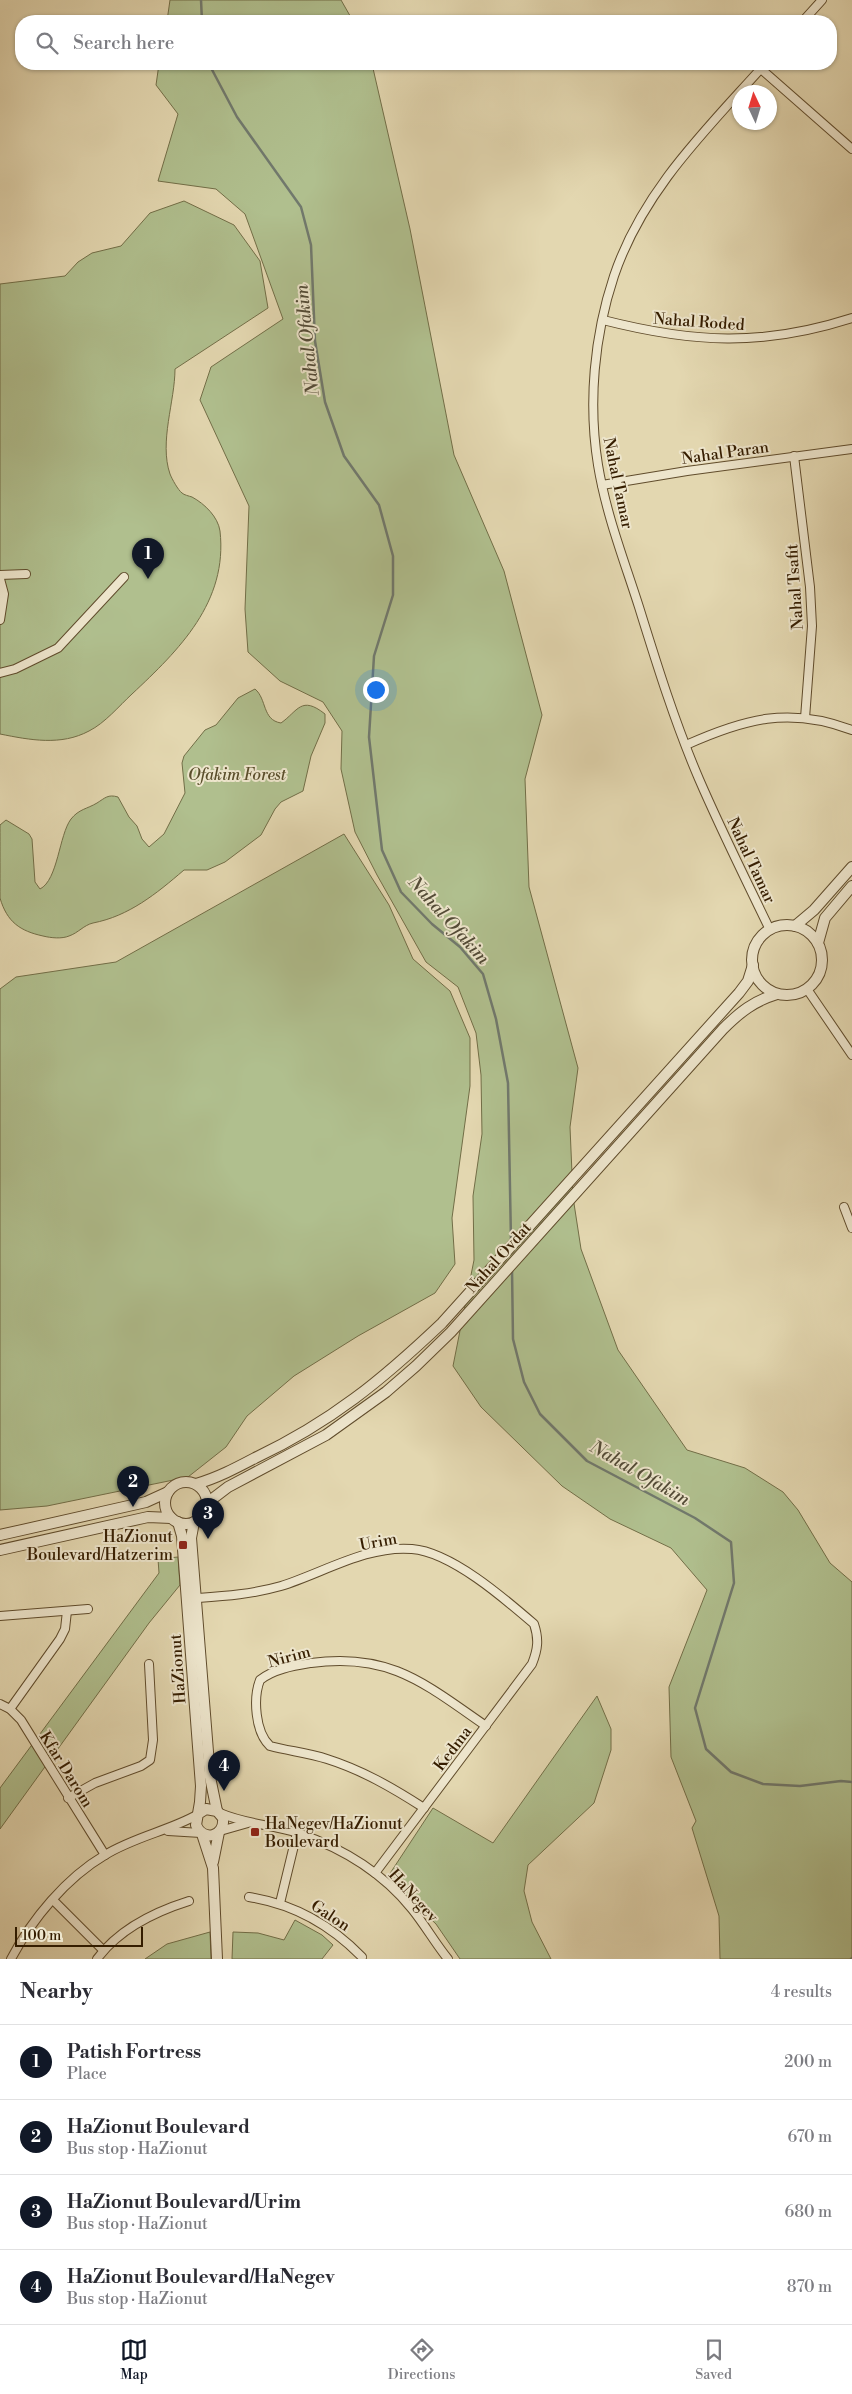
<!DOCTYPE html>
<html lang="en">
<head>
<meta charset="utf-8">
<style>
	:root { --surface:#fff; --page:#f7f7f7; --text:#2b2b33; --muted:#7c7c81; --line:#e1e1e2; --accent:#111827 }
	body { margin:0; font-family:"Libre Bodoni",serif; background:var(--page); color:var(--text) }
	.compass { position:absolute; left:732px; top:85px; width:45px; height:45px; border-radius:50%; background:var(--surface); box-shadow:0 1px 4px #0004; rotate:356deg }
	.scale { position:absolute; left:15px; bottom:12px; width:128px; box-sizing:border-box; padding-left:5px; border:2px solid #351d00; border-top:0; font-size:14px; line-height:18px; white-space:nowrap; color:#351d00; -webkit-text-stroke:4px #ede5cc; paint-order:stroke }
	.you { position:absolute; left:375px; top:689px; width:18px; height:18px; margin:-12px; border:4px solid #fff; border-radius:50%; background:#1a73e8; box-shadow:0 0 0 8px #1a73e833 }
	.badge { display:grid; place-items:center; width:32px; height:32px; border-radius:50%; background:var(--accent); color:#fff; font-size:16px; font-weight:700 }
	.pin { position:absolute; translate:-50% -41px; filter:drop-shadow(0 1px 2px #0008) }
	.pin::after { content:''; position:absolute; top:26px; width:18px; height:15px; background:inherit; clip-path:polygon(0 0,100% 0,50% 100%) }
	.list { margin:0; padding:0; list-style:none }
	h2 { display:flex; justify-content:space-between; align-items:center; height:65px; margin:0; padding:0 20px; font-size:21px }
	h2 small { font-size:16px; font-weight:400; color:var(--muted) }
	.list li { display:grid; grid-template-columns:32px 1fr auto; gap:15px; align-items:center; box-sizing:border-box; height:75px; padding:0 20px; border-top:1px solid var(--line) }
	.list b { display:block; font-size:19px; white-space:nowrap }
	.list p { margin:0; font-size:16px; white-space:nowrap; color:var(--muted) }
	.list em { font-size:16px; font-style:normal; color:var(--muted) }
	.icon { flex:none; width:28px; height:28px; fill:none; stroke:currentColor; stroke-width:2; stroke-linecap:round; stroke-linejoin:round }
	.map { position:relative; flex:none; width:852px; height:1959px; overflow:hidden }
	.search { position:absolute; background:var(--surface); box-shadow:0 1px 4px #0004; left:15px; right:15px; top:15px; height:55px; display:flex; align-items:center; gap:12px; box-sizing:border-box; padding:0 18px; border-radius:20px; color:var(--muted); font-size:19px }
	.sheet { height:365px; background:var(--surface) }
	nav { display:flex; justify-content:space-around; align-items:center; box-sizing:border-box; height:70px; border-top:1px solid var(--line); background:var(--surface); font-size:14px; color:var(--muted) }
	nav a { display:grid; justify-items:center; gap:2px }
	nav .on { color:var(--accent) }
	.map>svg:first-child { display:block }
</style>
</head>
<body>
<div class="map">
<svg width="852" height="1959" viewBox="0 0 852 1959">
	<rect width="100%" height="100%" fill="#e3d7b0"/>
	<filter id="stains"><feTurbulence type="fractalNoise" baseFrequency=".004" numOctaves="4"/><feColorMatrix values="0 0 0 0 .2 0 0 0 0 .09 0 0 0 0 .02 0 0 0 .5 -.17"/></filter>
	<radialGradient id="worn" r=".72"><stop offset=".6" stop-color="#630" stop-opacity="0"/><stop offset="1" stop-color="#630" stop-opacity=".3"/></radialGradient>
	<!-- green -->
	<g fill="#b0bf8e" stroke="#726e47">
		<polygon points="170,0 341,0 353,21 167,21"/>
		<polygon points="159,64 372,64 410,229 454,455 504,571 542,715 525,779 529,887 578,1068 570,1127 573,1197 581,1249 618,1350 687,1450 745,1468 783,1492 798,1510 830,1563 852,1582 852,1959 720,1959 719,1916 692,1828 696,1821 671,1757 669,1687 707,1590 671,1548 610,1519 562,1486 481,1407 453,1366 474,1260 473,1196 482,1134 481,1075 476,1033 458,987 426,962 377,875 355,832 341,769 342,731 323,702 280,681 248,652 245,609 249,506 200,400 211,367 283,319 245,214 216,189 158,181 178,114 156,85"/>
		<path d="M184,201L234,225L260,261L268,308L175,369C175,401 159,442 170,474C172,479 178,490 182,493C184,495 189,496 192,497C205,504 218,517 220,531C228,602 179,650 132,694C119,706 105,723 89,731C61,746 30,740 0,734V284L65,276L78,262L92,253L121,246L150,213Z"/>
		<path d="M255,689C267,699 262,720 281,723C298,711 301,695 325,714V723L311,756L303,791L281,802L275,809L261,835L225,862L207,870H184C156,894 129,916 93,923C84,925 78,933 69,936C62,939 51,938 43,936C20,931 7,922 0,898C0,884 0,842 0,825L6,820L29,834L32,839L35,882L40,889C58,880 59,835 71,819C79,809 87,809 97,803C105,798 108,794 118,797L129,817L137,826L142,839L149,847L164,834L185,793L182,763L184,756L205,730L216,725L238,698Z"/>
		<polygon points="344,834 389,905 413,959 450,991 470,1038 470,1086 452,1218 455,1264 435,1293 358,1336 294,1376 247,1416 226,1447 188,1477 47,1506 0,1510 0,989 16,977 116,962"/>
		<polygon points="178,1557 180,1585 149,1623 0,1829 0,1788 159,1573 158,1559"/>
		<polygon points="597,1696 611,1729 611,1750 594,1803 528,1865 524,1891 532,1922 551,1959 460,1959 436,1924 387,1878 433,1808 493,1843"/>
		<polygon points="295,1920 322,1935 333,1945 322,1959 232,1959 233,1932 258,1933 284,1940"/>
		<polygon points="210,1932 211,1959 145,1959 167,1944"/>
	</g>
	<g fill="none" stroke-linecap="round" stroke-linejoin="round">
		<!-- stream -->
		<g stroke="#71796d" stroke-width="2.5">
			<polyline points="201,0 202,21"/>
			<polyline points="209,64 237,117 301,207 311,245 315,341 325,402 344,456 379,505 393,556 393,595 374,656 369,737 382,850 401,892 432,924 460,947 483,974 496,1019 508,1083 511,1241"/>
			<polyline points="512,1269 513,1339 524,1382 540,1414 587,1461 695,1518 731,1542 734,1583 695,1708 706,1749 731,1772 763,1784 800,1786 841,1781 852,1782"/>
			<polyline points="851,1959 852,1958"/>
		</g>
		<!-- minor casing -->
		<g stroke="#604c2c" stroke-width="10">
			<g id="minor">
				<polyline points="803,21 822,0"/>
				<path d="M765,64C707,129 643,190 614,276C594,336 588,403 598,465C606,514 624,560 639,607C657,665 675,723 699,779C721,830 746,880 770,930"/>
				<polyline points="761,69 852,149"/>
				<path d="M603,320C693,343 762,347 852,318"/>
				<polyline points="794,456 810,587 812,626 805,718"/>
				<polyline points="602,485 687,471 852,449"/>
				<polyline points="0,575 26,574"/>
				<polyline points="0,579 4,594 0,620"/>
				<polyline points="0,673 15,669 58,648 124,577"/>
				<path d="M686,745C744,719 789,706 852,730"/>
				<polyline points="807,989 852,1055"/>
				<polyline points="844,1207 852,1228"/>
				<path d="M198,1598C226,1596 253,1594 281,1586C323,1573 367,1545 412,1549C451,1552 504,1598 534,1624C539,1639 538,1649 532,1664L375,1873"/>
				<polyline points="0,1616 88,1609"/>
				<polyline points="0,1704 10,1709 21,1720 105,1855"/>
				<polyline points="10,1709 60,1639 65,1629 67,1611"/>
				<polyline points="68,1798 95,1783 141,1766 150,1760 153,1740 149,1664"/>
				<path d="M424,1808C393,1788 362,1770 327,1759C309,1753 289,1751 270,1746C255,1732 253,1698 260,1680C274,1669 293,1666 311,1663C390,1652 425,1684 486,1726"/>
				<path d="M220,1813C245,1824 273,1825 298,1833C342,1848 383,1873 412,1909C425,1925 435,1943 448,1959"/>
				<polyline points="168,1831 201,1833"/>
				<polyline points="220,1831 248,1823"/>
				<path d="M249,1897C294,1904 330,1924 362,1957"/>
				<polyline points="53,1900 103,1950"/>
				<polyline points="280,1903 297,1833"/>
				<path d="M11,1959C32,1919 66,1878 105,1855C134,1837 168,1831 197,1815"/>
				<path d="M97,1959C119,1929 154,1912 189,1901"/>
			</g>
		</g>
		<!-- tertiary casing -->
		<g stroke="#604c2c" stroke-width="12">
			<g id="tertiary">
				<circle cx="787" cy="960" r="35"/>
				<polyline points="795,926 814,910 852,867"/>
				<polyline points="818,943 825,918 852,886"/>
				<circle cx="186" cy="1503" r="21"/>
				<path d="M196,1484C217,1478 236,1468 255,1458C331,1422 382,1380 442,1323L739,993L748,981L753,965"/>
				<path d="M207,1503L228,1487L326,1435L386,1392L416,1366L451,1332L723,1029C740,1012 754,1001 777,994"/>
				<path d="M178,1522L182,1536L201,1786L200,1802L196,1825C203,1842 225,1837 223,1818L217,1811L206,1809L198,1814"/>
				<polyline points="194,1522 191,1538 210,1777 217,1811"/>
				<polyline points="0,1535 146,1502 168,1492"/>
				<polyline points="0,1550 148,1517 171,1518"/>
				<polyline points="202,1834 213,1868 217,1959"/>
				<polyline points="213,1862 219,1832"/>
			</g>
		</g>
		<!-- minor -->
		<use href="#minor" stroke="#ede5cc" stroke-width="8"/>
		<!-- tertiary -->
		<use href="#tertiary" stroke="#ede5cc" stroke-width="10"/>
	</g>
	<!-- markers -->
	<g fill="#8f2418" stroke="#ede5cc" stroke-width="2">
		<rect x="178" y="1540" width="10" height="10" rx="2.5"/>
		<rect x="250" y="1827" width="10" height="10" rx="2.5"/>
	</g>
	<g text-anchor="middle" stroke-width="4" stroke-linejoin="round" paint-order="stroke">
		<!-- street labels -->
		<g font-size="16" fill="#351d00" stroke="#ede5cc">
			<text transform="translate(699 321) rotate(4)" y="6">Nahal Roded</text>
			<text transform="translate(725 452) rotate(-8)" y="6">Nahal Paran</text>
			<text transform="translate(619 483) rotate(78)" y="6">Nahal Tamar</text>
			<text transform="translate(794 587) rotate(-94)" y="6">Nahal Tsafit</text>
			<text transform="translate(752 860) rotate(65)" y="6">Nahal Tamar</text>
			<text transform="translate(498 1257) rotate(-48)" y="6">Nahal Ovdat</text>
			<text transform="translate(378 1541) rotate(-11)" y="6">Urim</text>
			<text transform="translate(289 1656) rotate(-15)" y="6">Nirim</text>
			<text transform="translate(177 1669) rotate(-94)" y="6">HaZionut</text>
			<text transform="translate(452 1748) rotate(-53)" y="6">Kedma</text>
			<text transform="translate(67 1769) rotate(58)" y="6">Kfar Darom</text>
			<text transform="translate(414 1895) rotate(48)" y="6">HaNegev</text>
			<text transform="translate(331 1915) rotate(33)" y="6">Galon</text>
		</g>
		<!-- park labels -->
		<g font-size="16" font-style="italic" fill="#5a4e2b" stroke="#ede5cc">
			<text x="237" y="780">Ofakim Forest</text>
		</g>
		<!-- poi labels -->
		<g font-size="16" fill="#351d00" stroke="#ede5cc" text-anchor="end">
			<text x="173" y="1542">HaZionut<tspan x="173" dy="18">Boulevard/Hatzerim</tspan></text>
			<text x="265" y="1829" text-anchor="start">HaNegev/HaZionut<tspan x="265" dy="18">Boulevard</tspan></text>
		</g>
		<!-- water labels -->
		<g font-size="18" font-style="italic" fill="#534b37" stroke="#ede5cc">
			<text transform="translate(307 340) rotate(-96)" y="6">Nahal Ofakim</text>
			<text transform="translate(449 920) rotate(48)" y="6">Nahal Ofakim</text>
			<text transform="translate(640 1473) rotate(30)" y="6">Nahal Ofakim</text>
		</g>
	</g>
	<rect width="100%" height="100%" filter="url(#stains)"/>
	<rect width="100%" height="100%" fill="url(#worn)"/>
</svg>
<svg class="compass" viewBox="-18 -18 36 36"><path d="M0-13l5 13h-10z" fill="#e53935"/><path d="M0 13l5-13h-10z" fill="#7c7c81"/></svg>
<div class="scale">100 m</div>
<div class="you"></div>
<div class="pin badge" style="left:148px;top:579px">1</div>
<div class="pin badge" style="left:133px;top:1507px">2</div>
<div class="pin badge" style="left:208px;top:1539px">3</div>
<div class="pin badge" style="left:224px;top:1791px">4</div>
<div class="search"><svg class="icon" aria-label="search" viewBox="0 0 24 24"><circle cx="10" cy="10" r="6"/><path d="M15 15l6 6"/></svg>Search here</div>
</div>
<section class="sheet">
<h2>Nearby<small>4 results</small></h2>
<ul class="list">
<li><span class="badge">1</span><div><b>Patish Fortress</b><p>Place</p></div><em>200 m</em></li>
<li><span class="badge">2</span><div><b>HaZionut Boulevard</b><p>Bus stop · HaZionut</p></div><em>670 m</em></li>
<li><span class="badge">3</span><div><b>HaZionut Boulevard/Urim</b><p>Bus stop · HaZionut</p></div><em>680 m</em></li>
<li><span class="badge">4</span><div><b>HaZionut Boulevard/HaNegev</b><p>Bus stop · HaZionut</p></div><em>870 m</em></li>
</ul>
</section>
<nav>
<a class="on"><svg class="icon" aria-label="map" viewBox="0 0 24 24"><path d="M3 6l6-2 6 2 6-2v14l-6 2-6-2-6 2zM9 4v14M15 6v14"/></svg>Map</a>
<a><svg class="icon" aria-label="directions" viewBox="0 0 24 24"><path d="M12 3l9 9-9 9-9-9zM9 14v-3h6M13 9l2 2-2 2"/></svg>Directions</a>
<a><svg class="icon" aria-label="saved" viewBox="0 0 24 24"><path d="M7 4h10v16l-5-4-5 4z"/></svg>Saved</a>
</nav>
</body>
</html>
